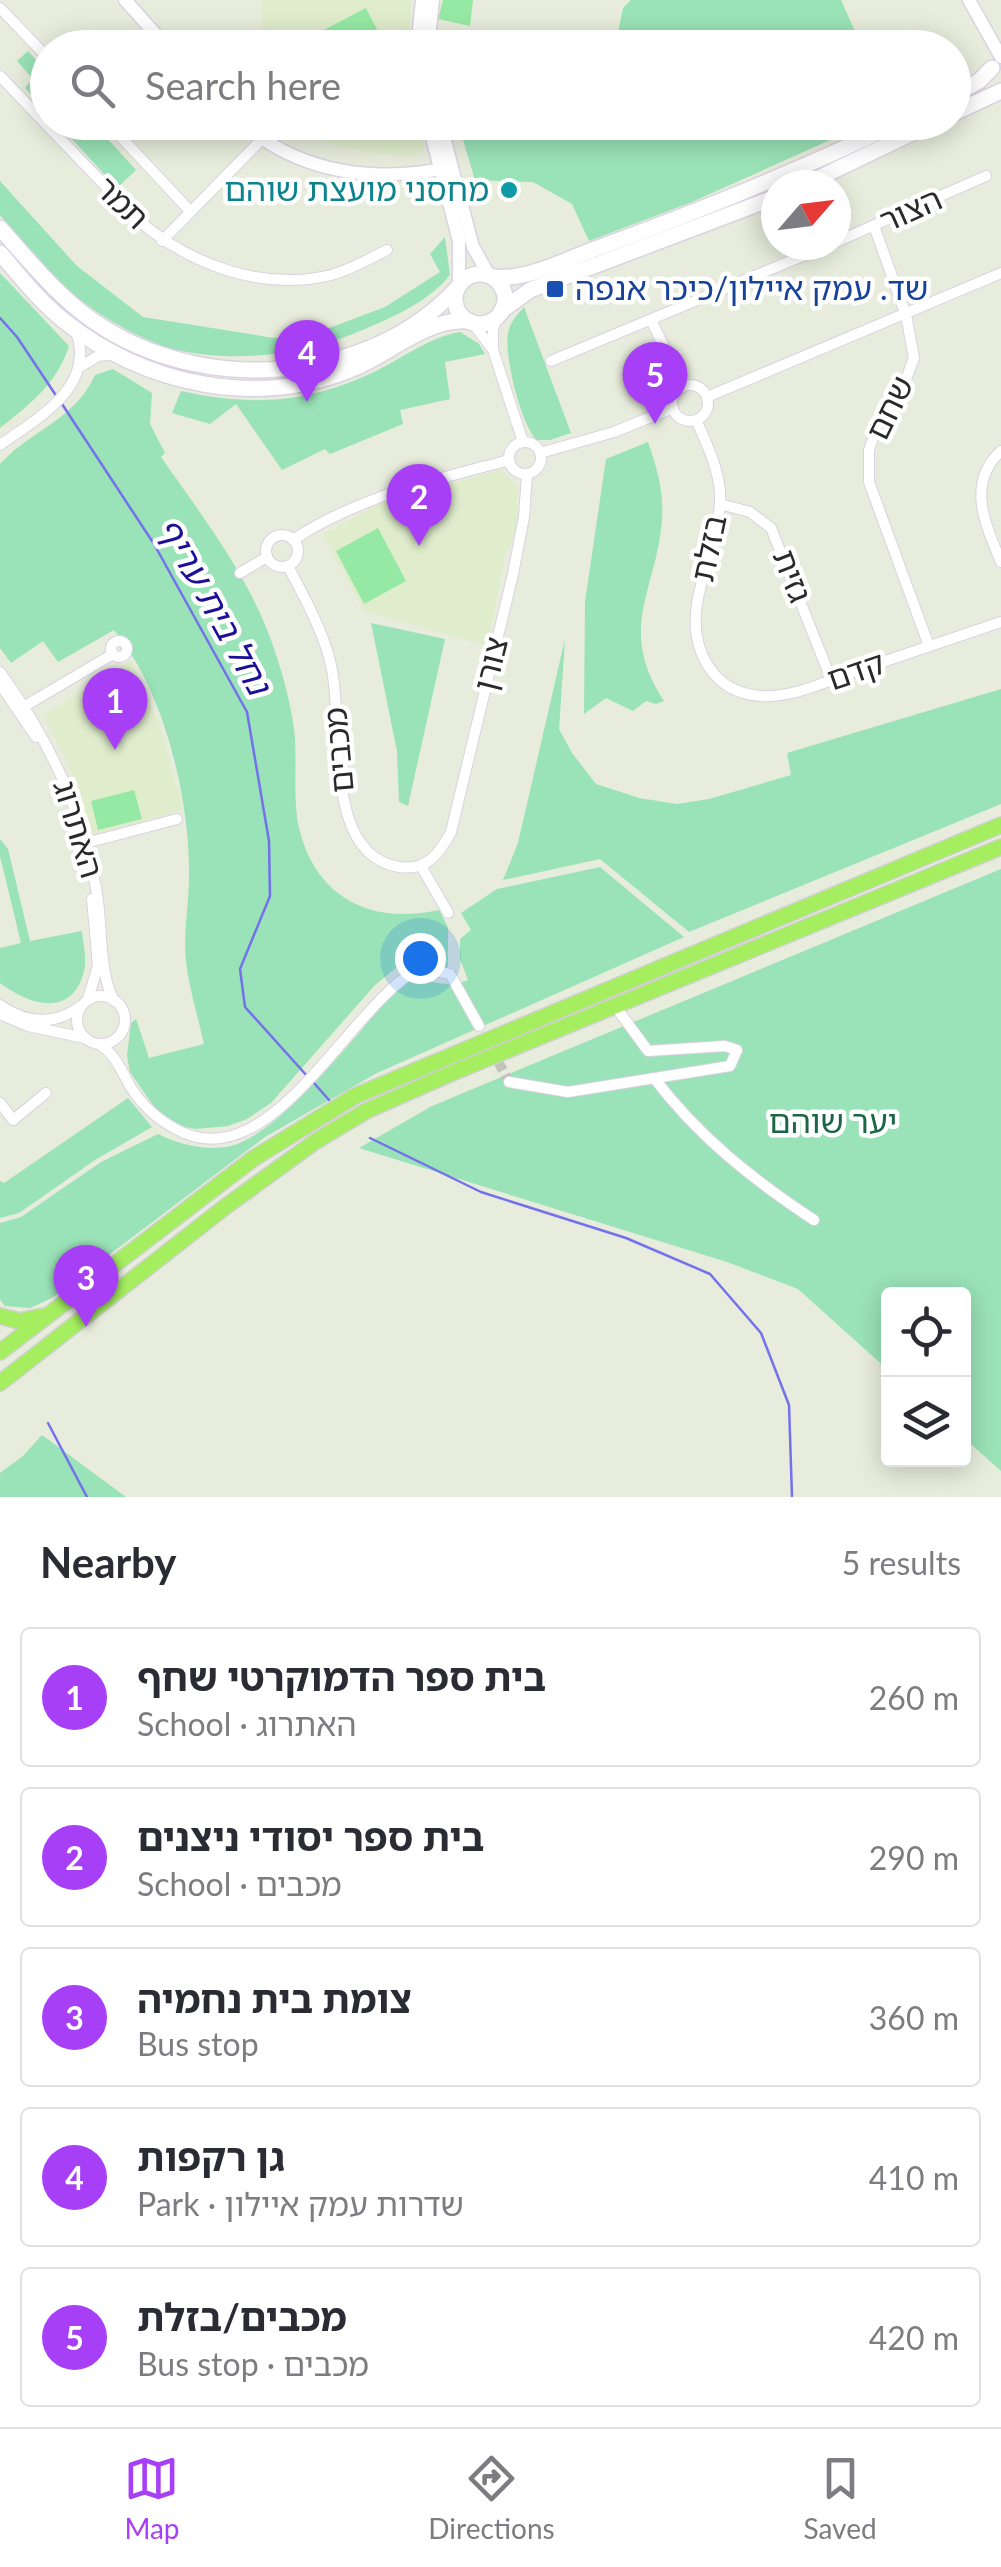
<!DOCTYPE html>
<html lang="en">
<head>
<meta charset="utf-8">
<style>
	:root { --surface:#fff; --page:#f2f2f3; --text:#2b2b33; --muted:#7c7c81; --line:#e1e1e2; --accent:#a63ff6 }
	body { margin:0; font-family:Lato,"Noto Sans Hebrew",sans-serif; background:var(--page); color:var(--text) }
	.controls { position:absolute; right:30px; bottom:30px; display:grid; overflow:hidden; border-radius:10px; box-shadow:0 5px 25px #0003 }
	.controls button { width:90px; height:90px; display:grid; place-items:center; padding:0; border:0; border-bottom:2px solid var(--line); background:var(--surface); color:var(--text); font:50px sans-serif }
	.compass { position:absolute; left:761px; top:170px; width:90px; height:90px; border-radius:50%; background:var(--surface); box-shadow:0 5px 25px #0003; rotate:62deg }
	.you { position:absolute; left:420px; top:958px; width:35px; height:35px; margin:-25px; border:8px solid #fff; border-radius:50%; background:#1a73e8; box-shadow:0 0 0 15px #1a73e833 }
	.badge { display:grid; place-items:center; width:65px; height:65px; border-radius:50%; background:var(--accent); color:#fff; font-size:32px; font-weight:700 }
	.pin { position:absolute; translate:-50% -82px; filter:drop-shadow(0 2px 5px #0008) }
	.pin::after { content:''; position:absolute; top:52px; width:35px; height:30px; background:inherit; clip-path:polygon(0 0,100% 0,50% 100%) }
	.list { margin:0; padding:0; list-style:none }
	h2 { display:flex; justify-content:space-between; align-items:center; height:130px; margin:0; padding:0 40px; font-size:42px }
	h2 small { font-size:32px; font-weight:400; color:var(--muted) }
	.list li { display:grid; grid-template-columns:65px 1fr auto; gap:30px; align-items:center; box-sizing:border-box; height:140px; margin:0 20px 20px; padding:0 20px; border:2px solid var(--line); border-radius:10px }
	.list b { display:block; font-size:38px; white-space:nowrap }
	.list p { margin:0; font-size:32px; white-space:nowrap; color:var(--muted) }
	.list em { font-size:32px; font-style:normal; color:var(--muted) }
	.icon { flex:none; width:55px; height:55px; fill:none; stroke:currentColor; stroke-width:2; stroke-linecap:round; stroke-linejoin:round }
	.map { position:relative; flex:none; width:1001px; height:1497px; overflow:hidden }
	.search { position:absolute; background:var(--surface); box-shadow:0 5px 25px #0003; left:30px; right:30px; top:30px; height:110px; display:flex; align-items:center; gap:25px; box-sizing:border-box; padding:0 35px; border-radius:55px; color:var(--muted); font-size:38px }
	.sheet { height:930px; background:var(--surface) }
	nav { display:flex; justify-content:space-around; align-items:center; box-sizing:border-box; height:140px; border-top:2px solid var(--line); background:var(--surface); font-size:28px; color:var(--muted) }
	nav a { display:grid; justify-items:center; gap:5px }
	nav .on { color:var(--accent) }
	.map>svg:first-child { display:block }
</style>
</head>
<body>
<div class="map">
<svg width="1001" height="1497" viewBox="0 0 1001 1497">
	<rect width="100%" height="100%" fill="#e7ecdc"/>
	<!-- education -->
	<g fill="#dfedcc">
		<polygon points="262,0 411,0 409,47 263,47"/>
		<polygon points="279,123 418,123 424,146 417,156 372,153 328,143"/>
		<polygon points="500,470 517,486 518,526 504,559 488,646 364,611 323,534 379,505"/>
		<polygon points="131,660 160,726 183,810 93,835 73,774 44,716"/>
	</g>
	<!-- green -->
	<g fill="#9ae2b7">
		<polygon points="631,0 841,0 862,47 615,47 623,8"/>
		<polygon points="28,51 47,73 47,112 25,88 33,79 17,61"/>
		<polygon points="57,123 93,123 136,170 117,188"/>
		<polygon points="458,123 458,122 868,123 692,202 589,241 572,204 533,182 475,180"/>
		<path d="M0,181L77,266L143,317L274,338L316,333L385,307L440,272L430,254L445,237L450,275C427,304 386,320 353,334C297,356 231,363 173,349C152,344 115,324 97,312C60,288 29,248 0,215Z"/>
		<path d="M0,273L69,346C56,385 31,403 0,428Z"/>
		<path d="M524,307L571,433L550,440H537C521,426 504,355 508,334C509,323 517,315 524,307Z"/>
		<path d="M460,332L479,344L485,354L445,362L450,399L400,410L403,424L330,454L325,449L282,470L236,404L210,424L172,413L181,391C252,407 310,403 376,371C404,357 430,337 460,332Z"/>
		<path d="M113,369L152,393L150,424L165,453L161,457C202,516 246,572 271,640C281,668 290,699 294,729C298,762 292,796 299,828C316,899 372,925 439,910L448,927V969L416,957L408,958L375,985L271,1103L247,1119L228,1126L196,1129L180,1126L157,1111L130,1072L127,1056L131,1023L136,1019L149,1058L204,1044C198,1017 189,988 186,961C183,933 189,904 189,876C190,798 164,690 114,630L58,662L43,641L11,663L0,648V464C31,430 75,420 95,375Z"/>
		<path d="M648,442C657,468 664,491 662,519C657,591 616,627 664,701L656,704L646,701L633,711L606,698L584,714L585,602L606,459Z"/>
		<polygon points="371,623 445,639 408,806 399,802 397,751"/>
		<polygon points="565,639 559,729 572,753 596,784 639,798 677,804 709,799 791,775 787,753 1001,689 1001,804 689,932 600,859 503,880 518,843"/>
		<path d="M0,839L8,849L30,941L82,931C83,943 87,959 84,971C72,1019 29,1005 0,983V948L21,943L0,856Z"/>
		<path d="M600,867L684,937L377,1073L265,1137L52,1298L30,1308L5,1306L0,1300V1223L21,1217L101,1162L158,1134C181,1146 217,1154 242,1142C294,1118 361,1028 402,983C430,974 439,991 468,980L460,959V939L471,930L461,913L497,889Z"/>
		<polygon points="1001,869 1001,1471 964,1438 964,1294 888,1294 888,1370 798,1289 727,1262 359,1148 432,1106"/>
		<polygon points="128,1098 152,1127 95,1160 19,1213 0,1218 0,1181 4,1183"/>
		<polygon points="42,1435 126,1497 0,1497 0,1473 23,1456"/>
	</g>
	<!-- pitch -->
	<g fill="#96e9a4">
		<polygon points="443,0 473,0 470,26 438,19"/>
		<polygon points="366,8 386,47 334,47 324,30"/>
		<polygon points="378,528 406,581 364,604 336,551"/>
		<polygon points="134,790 142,819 98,830 91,801"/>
	</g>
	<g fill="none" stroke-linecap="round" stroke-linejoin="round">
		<!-- stream -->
		<g stroke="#7371ec" stroke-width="2.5">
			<polyline points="0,318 17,337 57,397"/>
			<polyline points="62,404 154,544 247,712 269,841 270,896 240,969 245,1007 308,1077"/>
			<polyline points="314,1083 329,1100"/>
			<polyline points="370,1138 481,1192 626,1238 710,1274 761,1333 789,1405 792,1497"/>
			<polyline points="48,1423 87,1497"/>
		</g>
		<!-- minor-tunnel -->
		<polyline stroke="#c1c5b8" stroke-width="10" stroke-dasharray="10 5" stroke-linecap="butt" points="484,1035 509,1082"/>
		<!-- minor casing -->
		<g stroke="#dbd2e3" stroke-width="12">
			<g id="minor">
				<polyline points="0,8 48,58"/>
				<path d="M0,76L138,220C189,264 262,292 331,275C350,270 369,259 387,250"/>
				<polyline points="107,122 190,211"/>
				<polyline points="874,226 906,315 914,358 905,382 878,423 869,450 869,482 929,646"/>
				<polyline points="162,241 261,140"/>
				<polyline points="836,242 986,176"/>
				<polyline points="651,320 683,386"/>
				<polyline points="472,322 493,350 523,442"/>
				<polyline points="493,349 493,329 498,316"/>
				<polyline points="551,361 829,245"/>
				<polyline points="80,367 98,356 114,354"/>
				<circle cx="690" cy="403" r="18"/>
				<polyline points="707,397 1001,273"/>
				<path d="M696,420C706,442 718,467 720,492C722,529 703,567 697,604C690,649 712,693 761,696C794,698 826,681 856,671C905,654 953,638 1001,622"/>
				<circle cx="525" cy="458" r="16"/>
				<path d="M0,445C39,417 98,386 75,329"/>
				<path d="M1001,451C966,483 985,524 1001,562"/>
				<polyline points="540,453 614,432 673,408"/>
				<polyline points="720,504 750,512 771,528 831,679"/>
				<circle cx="282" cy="551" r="16"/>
				<path d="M293,540C357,497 435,480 509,460"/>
				<path d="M288,566C303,595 320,625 329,657C347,718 319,854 399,867C427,871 439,854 451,832L513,574L524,517L527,474"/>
				<polyline points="240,573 267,557"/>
				<circle cx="119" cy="649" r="8"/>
				<path d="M0,672C48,738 81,807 96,888C103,922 98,971 114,1001"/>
				<polyline points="0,684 36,737"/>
				<polyline points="25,706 113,654"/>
				<polyline points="86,843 177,819"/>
				<polyline points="421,866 448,913"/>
				<circle cx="101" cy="1020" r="24"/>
				<polyline points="88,999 98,966 92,899"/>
				<path d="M0,1005C27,1024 54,1026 81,1006"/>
				<polyline points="0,1014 28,1026 85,1038"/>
				<path d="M99,1044C115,1054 121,1070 130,1086C141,1104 156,1118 174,1128C270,1184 348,1005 420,968L450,974L479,1026"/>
				<path d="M654,1078C698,1136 753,1180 814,1220"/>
				<polyline points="509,1082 568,1092 730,1066 737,1050 725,1046 648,1051 615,1006"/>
				<polyline points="0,1103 13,1120 46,1093"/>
			</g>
		</g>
		<!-- tertiary casing -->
		<g stroke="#dbd2e3" stroke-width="15">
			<g id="tertiary">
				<polyline points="125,0 168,48"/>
				<polyline points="969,0 1001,57"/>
				<polyline points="417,48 422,0"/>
				<polyline points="428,48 433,0"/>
				<path d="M241,122C301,175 377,183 452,167"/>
				<polyline points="428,122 459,241 459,285"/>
				<polyline points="440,122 473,247 489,275"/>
				<polyline points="411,177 431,185 447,201"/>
			</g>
		</g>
		<!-- secondary casing -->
		<g stroke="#dbd2e3" stroke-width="18">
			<g id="secondary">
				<polyline points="954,95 979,81 992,68"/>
				<polyline points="954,113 1001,91"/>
				<polyline points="804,185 935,122"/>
				<path d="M0,228C32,264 62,302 104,328C211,395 371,382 457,288"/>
				<path d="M0,253C20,276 39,301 63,320C143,385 260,410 357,367C391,352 430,317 469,321"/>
				<circle cx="480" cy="299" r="25"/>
				<path d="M493,277C526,281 565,260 595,249C699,211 800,171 899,122"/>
				<polyline points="501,311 530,290 776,197"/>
			</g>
		</g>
		<!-- primary casing -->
		<g stroke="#d0d0d0" stroke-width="18">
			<g id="primary">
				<polyline points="0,1316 19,1321 44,1316"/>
				<polyline points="0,1352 254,1158 355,1096 1001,825"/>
				<polyline points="0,1383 225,1207 316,1141 366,1111 452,1073 1001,847"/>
			</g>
		</g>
		<!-- minor -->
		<use href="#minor" stroke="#fff" stroke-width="10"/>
		<!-- tertiary -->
		<use href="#tertiary" stroke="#fff" stroke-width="12"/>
		<!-- secondary -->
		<use href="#secondary" stroke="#fff" stroke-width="15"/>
		<!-- primary -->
		<use href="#primary" stroke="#a5ee60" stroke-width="15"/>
	</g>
	<!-- markers -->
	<circle fill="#0f9aa8" stroke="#fff" stroke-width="4" cx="509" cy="190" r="10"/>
	<rect fill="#1a4fb4" stroke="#fff" stroke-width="4" x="545" y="279" width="20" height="20" rx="5"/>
	<g text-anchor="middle" stroke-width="9" stroke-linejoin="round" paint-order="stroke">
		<!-- culture labels -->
		<g font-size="32" fill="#0d838f" stroke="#fff" text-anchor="end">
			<text x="489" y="201">מחסני מועצת שוהם</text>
		</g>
		<!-- street labels -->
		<g font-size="32" fill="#2a2a2a" stroke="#fff">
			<text transform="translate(122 203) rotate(44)" y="11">תמר</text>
			<text transform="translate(911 210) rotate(-24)" y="11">הצור</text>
			<text transform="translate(890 408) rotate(-64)" y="11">שחם</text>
			<text transform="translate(709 548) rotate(-78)" y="11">בזלת</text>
			<text transform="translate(792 576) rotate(69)" y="11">גזית</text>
			<text transform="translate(491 664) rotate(-76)" y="11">צורן</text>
			<text transform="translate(856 671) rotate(-19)" y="11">קדם</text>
			<text transform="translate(339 750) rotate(-95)" y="11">מכבים</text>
			<text transform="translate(78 829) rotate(73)" y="11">האתרוג</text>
		</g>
		<!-- transit labels -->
		<g font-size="32" fill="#164399" stroke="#fff" text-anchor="start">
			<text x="575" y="300">שד. עמק איילון/כיכר אנפה</text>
		</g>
		<!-- park labels -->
		<g font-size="32" fill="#1b6644" stroke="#fff">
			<text x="833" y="1133">יער שוהם</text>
		</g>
		<!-- water labels -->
		<g font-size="35" font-style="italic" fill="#1c1099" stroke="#fff">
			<text transform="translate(214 606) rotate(61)" y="12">נחל בית עריף</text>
		</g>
	</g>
</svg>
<div class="controls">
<button><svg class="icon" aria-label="locate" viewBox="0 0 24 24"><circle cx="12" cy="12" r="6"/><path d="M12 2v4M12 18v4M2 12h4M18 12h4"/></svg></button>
<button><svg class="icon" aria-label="layers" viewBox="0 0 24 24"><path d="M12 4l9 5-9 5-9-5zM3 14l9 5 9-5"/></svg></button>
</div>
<svg class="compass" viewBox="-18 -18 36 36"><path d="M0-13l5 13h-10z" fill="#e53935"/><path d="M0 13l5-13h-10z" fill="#7c7c81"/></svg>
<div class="you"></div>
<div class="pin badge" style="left:115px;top:750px">1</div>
<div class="pin badge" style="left:419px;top:546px">2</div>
<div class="pin badge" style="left:86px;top:1327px">3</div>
<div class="pin badge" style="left:307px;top:402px">4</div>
<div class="pin badge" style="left:655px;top:424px">5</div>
<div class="search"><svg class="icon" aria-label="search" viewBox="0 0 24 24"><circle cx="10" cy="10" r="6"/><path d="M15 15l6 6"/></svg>Search here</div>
</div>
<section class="sheet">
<h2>Nearby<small>5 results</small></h2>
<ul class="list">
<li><span class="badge">1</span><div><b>בית ספר הדמוקרטי שחף</b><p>School · האתרוג</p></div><em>260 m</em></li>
<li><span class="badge">2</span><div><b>בית ספר יסודי ניצנים</b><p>School · מכבים</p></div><em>290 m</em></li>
<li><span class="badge">3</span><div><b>צומת בית נחמיה</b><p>Bus stop</p></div><em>360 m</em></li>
<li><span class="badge">4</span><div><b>גן רקפות</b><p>Park · שדרות עמק איילון</p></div><em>410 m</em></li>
<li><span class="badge">5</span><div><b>מכבים/בזלת</b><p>Bus stop · מכבים</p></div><em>420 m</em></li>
</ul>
</section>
<nav>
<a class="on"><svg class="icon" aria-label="map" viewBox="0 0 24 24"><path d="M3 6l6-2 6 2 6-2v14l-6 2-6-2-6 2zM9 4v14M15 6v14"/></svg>Map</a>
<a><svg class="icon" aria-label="directions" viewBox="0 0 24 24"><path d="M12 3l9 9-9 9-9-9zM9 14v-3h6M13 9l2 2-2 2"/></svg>Directions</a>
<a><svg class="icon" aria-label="saved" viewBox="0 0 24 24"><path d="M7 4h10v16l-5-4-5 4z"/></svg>Saved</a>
</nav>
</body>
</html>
